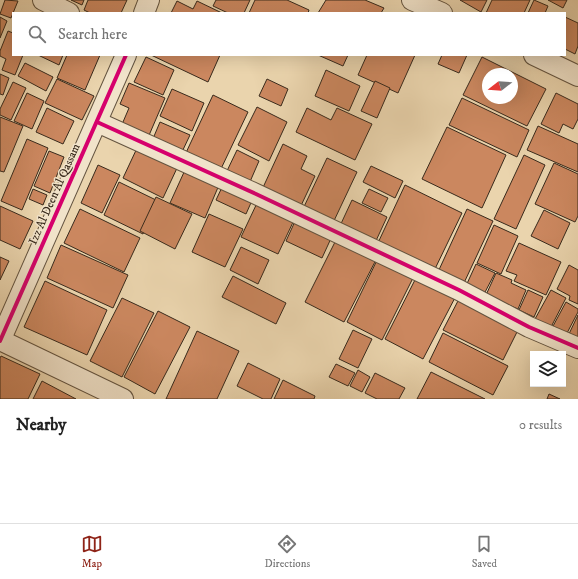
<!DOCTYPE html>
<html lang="en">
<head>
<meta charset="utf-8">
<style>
	:root { --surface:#fff; --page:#f2f2f2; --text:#222; --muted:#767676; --line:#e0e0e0; --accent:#8f2418 }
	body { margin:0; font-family:"IM FELL DW Pica",serif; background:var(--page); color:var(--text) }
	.controls { position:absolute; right:12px; bottom:12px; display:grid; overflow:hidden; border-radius:0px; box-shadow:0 4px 16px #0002 }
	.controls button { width:36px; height:36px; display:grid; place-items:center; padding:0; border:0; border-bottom:1px solid var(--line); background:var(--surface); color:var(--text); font:20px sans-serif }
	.compass { position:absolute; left:482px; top:68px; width:36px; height:36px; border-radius:50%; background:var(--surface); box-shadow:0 4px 16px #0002; rotate:253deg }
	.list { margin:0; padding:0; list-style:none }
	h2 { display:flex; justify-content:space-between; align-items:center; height:52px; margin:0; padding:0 16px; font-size:17px }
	h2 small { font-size:13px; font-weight:400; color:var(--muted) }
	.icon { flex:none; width:22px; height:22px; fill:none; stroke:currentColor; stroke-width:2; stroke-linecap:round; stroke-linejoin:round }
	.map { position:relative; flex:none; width:578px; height:399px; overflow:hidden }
	.search { position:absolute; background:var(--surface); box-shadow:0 4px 16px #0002; left:12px; right:12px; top:12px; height:44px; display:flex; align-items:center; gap:10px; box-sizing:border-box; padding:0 14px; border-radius:0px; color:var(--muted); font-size:15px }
	.sheet { height:124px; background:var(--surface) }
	nav { display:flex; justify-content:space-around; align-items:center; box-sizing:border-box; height:56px; border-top:1px solid var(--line); background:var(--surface); font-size:11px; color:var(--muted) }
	nav a { display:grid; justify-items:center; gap:2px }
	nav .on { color:var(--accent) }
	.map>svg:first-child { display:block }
</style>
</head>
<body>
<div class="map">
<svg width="578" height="399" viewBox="0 0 578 399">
	<rect width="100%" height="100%" fill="#ead4ad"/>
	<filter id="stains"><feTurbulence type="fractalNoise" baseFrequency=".005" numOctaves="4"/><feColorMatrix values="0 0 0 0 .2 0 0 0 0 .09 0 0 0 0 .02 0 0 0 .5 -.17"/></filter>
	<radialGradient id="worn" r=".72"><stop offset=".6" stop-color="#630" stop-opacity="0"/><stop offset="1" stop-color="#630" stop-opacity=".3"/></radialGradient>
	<!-- building -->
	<g fill="#cb875f" stroke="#382a1c" fill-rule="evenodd">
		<polygon points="5,0 18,1 11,18 0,14"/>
		<polygon points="71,0 84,0 82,5"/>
		<polygon points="88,0 127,0 121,13 90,13 84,10"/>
		<polygon points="216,0 250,0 244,13 228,13 213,6"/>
		<polygon points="255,0 287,0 309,10 308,13 249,13"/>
		<polygon points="326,0 365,0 384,8 381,13 318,13"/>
		<polygon points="460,0 487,0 481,12"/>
		<polygon points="492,0 530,0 524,13 486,13"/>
		<polygon points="534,0 548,6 545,13 528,13"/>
		<polygon points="548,0 567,0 563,8"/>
		<polygon points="177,1 193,9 197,1 222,13 171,13"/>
		<polygon points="0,17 7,21 0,38"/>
		<polygon points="565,17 578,23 578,46 575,54 565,49"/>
		<polygon points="8,31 13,33 13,55 23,55 15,75 2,70 6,59 0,56 0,51"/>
		<polygon points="38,55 63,55 59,65"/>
		<polygon points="67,55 100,55 85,90 57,78"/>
		<polygon points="151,55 220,55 208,82"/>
		<polygon points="318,55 348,55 343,66"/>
		<polygon points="367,55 415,55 398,93 358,75"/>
		<polygon points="442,55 467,55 459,73 438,64"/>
		<polygon points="146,57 174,70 163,95 134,82"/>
		<path d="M482,57L546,89L527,126L463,95ZM488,74H512V98H488Z"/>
		<polygon points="25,63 53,77 46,91 18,76"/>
		<polygon points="326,70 360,86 349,111 315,96"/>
		<polygon points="0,74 9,78 3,95 0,94"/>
		<polygon points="57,79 94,96 82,120 45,103"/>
		<polygon points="267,79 288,89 281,106 259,96"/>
		<polygon points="375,81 390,88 377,118 361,111"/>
		<polygon points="13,82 26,88 11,120 0,115 0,109"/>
		<polygon points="129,83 165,98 147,140 120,129 129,108 120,104"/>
		<polygon points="172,89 204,103 192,131 160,116"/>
		<polygon points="27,93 44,101 32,129 14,121"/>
		<polygon points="556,93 578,104 578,119 573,129 563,124 559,133 541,124"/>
		<polygon points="213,95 248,112 219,173 184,157"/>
		<polygon points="462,98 529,130 517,157 449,125"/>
		<polygon points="257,107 287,122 269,161 238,145"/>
		<polygon points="47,108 74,121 63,144 36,132"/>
		<polygon points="307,108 331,120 337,108 372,124 355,160 296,132"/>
		<polygon points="0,117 23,126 4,172 0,171"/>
		<polygon points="160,122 190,135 181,154 152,141"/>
		<polygon points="538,126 578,144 578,172 527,150"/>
		<polygon points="447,127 506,155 482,208 422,179"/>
		<polygon points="27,139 48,148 22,210 1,201"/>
		<polygon points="283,144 307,156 301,169 315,176 298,212 260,194"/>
		<polygon points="138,146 178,166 163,198 123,178"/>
		<polygon points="237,150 259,161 249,184 226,173"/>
		<polygon points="49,151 64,157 50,193 34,186"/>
		<polygon points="524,155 545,165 516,229 494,219"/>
		<polygon points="327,158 357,172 332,225 302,211"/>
		<polygon points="554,163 578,174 578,216 575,222 535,204"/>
		<polygon points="98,165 120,175 102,213 81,203"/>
		<polygon points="371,166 403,181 395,198 363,182"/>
		<polygon points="185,170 219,185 205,218 170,203"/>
		<polygon points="119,182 158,201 143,234 104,215"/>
		<polygon points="224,183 254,196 246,214 216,200"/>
		<polygon points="405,185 462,213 433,273 377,245"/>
		<polygon points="33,189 47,195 43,205 29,199"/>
		<polygon points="369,189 388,198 381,212 362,203"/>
		<polygon points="156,197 192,214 175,249 140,231"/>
		<polygon points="352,200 387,217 374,245 339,228"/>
		<polygon points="258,201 295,218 278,254 241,237"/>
		<polygon points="0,206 33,221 20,249 0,240"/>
		<polygon points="80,209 140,238 124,272 64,243"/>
		<polygon points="467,209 493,221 463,285 438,272"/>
		<polygon points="544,210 570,223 558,249 531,236"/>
		<polygon points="209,214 243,229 225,267 192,252"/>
		<polygon points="297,217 333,234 322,258 286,241"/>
		<polygon points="494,225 518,236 501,274 477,263"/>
		<polygon points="339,234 379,254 344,322 305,302"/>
		<polygon points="519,243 561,262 546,295 514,281 517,275 506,271"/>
		<polygon points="61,245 128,275 113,308 47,278"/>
		<polygon points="241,247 269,260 258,284 230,270"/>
		<polygon points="380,254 416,272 382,340 347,322"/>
		<polygon points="0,257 9,261 0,280"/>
		<polygon points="476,264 495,273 483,296 465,288"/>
		<polygon points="569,265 578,270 578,304 569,300 570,296 557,289"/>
		<polygon points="419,272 458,292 423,359 385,339"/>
		<polygon points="496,273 512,280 511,283 526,290 518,309 486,295"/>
		<polygon points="233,276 286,303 276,324 222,297"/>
		<polygon points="45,281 107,310 87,355 24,327"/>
		<polygon points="528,290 543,297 534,317 519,310"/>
		<polygon points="551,290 566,298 551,327 535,319"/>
		<polygon points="460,297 519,328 503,360 443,330"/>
		<polygon points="122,298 154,313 122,377 90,361"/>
		<polygon points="566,302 578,309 578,312 566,335 552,328"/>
		<polygon points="158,311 190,327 155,394 124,377"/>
		<polygon points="578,315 578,341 568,336"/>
		<polygon points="353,330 372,339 358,368 339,359"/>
		<polygon points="197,331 239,351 217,399 166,399"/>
		<polygon points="443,333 508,366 493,395 429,362"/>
		<polygon points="1,356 40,374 28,399 0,399 0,358"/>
		<polygon points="248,363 280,379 271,399 263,399 237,386"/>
		<polygon points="336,364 355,373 348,386 329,377"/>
		<polygon points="358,370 370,377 362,392 350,386"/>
		<polygon points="431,372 485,399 417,399"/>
		<polygon points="375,373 405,388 399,399 377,399 365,393"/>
		<polygon points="283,380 315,396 314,399 274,399"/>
		<polygon points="42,381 76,399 33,399"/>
		<polygon points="549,394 560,399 547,399"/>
	</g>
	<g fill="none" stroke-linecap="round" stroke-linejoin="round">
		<!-- minor casing -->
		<g stroke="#645440" stroke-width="22">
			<g id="minor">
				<polyline points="43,0 69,13"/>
				<polyline points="412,0 442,13"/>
				<polyline points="144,13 149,0"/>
				<polyline points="534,55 578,76"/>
				<polyline points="97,122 256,194 459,290 529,327 578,348"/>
				<polyline points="0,340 123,399"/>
				<polyline points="0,341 126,55"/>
			</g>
		</g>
		<!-- minor -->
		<use href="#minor" stroke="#f1e3ca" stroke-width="20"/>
		<!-- cycleway casing -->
		<g stroke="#f1e3ca" stroke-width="6">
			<g id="cycleway">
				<polyline points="97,122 256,194 459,290 529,327 578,348"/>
				<polyline points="0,341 126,55"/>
			</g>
		</g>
		<!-- cycleway -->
		<use href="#cycleway" stroke="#d6006c" stroke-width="4"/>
	</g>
	<g text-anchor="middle" stroke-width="3" stroke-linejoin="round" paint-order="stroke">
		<!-- street labels -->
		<g font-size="12" fill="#382a1c" stroke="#f1e3ca">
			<text transform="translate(54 194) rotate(-66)" y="4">Izz Al Deen Al Qassam</text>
		</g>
	</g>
	<rect width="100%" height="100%" filter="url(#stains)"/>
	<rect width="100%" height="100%" fill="url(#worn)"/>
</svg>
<div class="controls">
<button><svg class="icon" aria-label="layers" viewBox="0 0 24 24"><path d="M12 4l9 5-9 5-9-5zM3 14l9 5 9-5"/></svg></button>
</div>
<svg class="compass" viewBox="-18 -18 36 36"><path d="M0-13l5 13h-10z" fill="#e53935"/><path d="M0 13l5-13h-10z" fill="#767676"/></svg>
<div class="search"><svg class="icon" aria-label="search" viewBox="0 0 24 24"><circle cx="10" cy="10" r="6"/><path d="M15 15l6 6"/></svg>Search here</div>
</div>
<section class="sheet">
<h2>Nearby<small>0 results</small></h2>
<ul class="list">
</ul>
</section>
<nav>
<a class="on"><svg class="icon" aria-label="map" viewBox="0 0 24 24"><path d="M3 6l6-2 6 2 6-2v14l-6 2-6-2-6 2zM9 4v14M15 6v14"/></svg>Map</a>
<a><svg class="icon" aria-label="directions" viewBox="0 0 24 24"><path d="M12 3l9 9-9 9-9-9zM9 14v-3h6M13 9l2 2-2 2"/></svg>Directions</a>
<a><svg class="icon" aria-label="saved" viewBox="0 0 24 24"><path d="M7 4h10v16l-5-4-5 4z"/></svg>Saved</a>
</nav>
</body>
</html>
